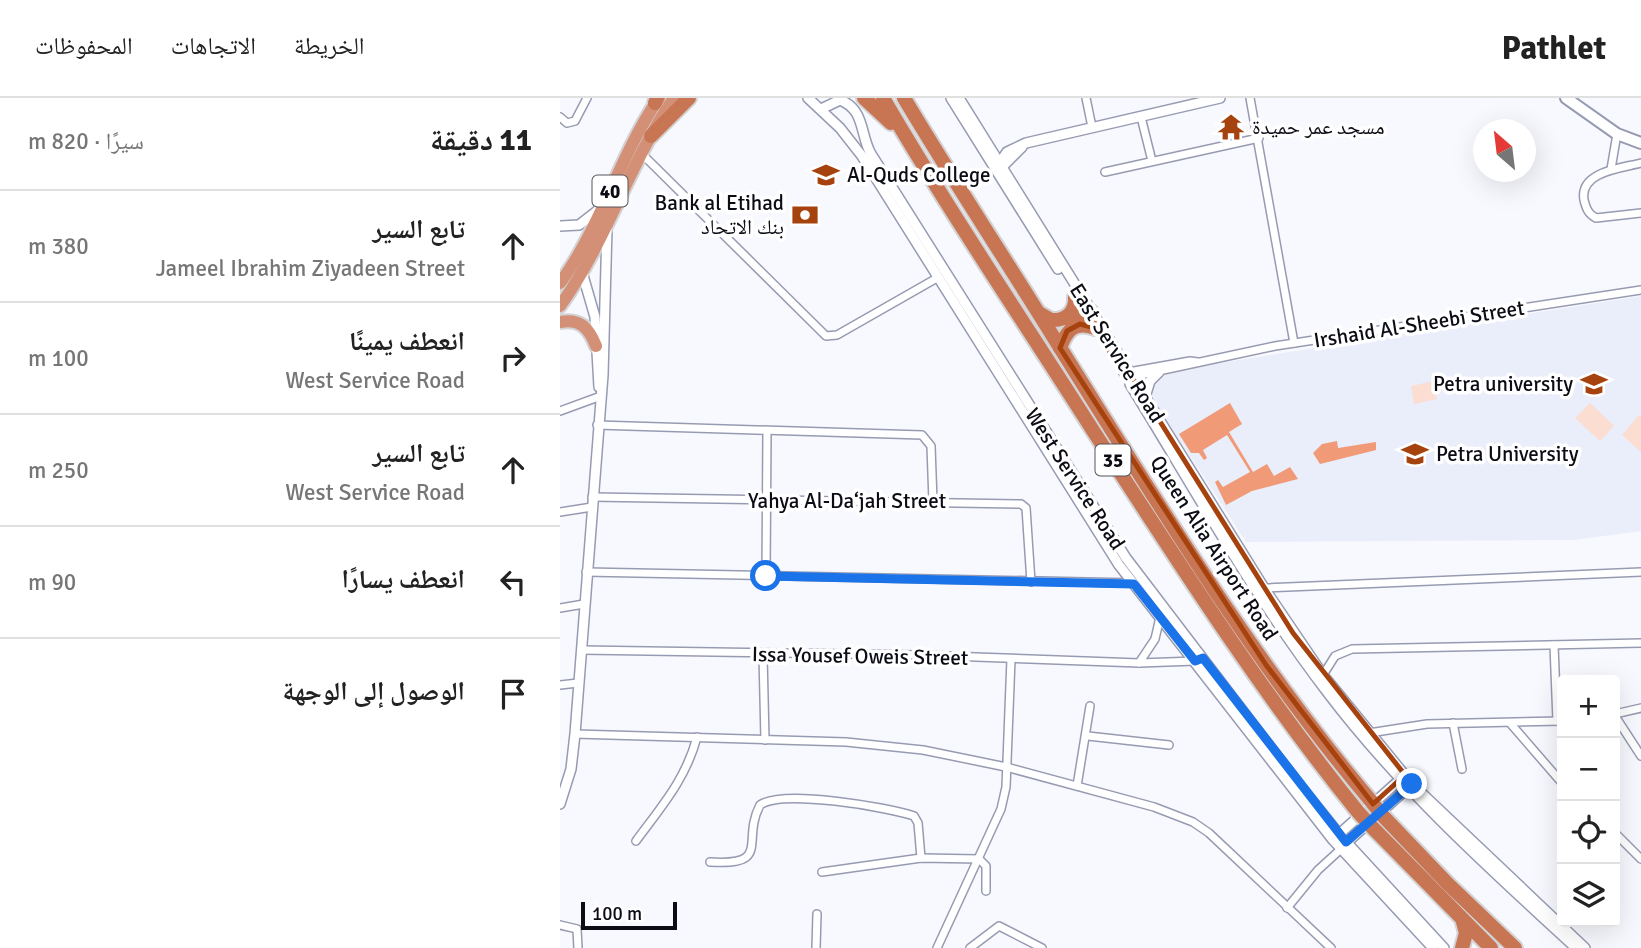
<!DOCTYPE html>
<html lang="ar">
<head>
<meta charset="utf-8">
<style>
	:root { --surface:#fff; --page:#f6f6f6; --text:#222; --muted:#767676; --line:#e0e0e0 }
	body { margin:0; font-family:Signika,"Noto Naskh Arabic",sans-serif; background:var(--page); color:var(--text); direction:rtl }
	.controls { position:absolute; right:21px; bottom:21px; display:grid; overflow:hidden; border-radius:7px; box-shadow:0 7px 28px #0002 }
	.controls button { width:63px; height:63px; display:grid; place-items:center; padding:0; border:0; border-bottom:2px solid var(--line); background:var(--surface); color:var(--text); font:35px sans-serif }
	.compass { position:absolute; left:913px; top:21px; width:63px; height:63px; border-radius:50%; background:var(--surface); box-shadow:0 7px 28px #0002; rotate:332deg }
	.scale { position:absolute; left:21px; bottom:18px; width:96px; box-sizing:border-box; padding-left:7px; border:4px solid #0b0c14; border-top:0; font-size:19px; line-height:24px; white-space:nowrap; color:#0b0c14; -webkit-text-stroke:5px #fff; paint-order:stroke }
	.stop { position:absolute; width:21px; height:21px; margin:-16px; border:5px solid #1a73e8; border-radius:50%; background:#fff }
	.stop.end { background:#1a73e8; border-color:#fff; box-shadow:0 2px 7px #0008 }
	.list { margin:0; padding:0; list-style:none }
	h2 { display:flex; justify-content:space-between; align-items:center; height:91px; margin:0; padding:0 28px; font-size:30px }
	h2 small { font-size:23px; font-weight:400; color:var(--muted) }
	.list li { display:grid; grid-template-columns:46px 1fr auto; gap:21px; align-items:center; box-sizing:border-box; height:112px; padding:0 28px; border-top:2px solid var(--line) }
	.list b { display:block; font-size:26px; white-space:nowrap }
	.list p { margin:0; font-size:23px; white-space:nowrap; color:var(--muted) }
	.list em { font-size:23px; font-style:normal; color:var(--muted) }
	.icon { flex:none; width:38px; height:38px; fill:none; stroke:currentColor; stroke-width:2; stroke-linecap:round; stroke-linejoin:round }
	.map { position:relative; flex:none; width:1081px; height:850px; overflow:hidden; direction:ltr }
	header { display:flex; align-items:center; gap:42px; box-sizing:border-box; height:98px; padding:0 35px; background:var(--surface); border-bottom:2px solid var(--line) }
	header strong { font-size:33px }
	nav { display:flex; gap:38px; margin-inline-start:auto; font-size:24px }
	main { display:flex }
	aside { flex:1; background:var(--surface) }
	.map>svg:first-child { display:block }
</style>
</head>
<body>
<header>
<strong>Pathlet</strong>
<nav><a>الخريطة</a><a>الاتجاهات</a><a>المحفوظات</a></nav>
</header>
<main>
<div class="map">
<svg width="1081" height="850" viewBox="0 0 1081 850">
	<rect width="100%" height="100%" fill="#f8f9fe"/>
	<!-- built -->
	<polygon fill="#eaedfa" points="1081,198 1081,433 1014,442 686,444 578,278"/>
	<!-- green -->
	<g fill="#fbddd1">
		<polygon points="874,283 877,301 854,306 851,288"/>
		<polygon points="1030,305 1054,328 1040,343 1015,320"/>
		<polygon points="1079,317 1081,319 1081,354 1062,337"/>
	</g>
	<!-- forest -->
	<g fill="#f09a77">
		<polygon points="670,305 682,326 669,334 693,374 707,366 714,378 730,369 738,381 692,393 666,407 655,384 658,382 663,389 690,374 667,337 643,352 647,360 644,362 639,355 631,355 619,336"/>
		<polygon points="777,343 778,350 816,344 816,352 760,366 753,355 762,346"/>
	</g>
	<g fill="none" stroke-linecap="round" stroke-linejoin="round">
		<!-- minor casing -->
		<g stroke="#979bb2" stroke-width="10">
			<g id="minor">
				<polyline points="526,0 532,29"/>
				<polyline points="690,0 734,245"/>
				<polyline points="0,19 7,25 15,23 27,0"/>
				<polyline points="581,19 592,63"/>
				<polyline points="82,56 266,238 277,237 377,180"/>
				<path d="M1081,65C1063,70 1019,73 1024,102C1026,110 1028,116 1036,120L1081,115"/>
				<polyline points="1051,71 1057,36"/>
				<polyline points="545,74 699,40"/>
				<polyline points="563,275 630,263 638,264"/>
				<polyline points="566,280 715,248 1081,192"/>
				<polyline points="0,313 41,298"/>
				<polyline points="37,327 362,337 371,348 373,404"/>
				<polyline points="32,399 461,406 466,410 471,484"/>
				<polyline points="0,414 32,409"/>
				<polyline points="26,474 575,485"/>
				<polyline points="206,478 207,333"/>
				<polyline points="704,490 1081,474"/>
				<polyline points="0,510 24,506"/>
				<polyline points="994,547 997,623"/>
				<polyline points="21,552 360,557 579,565 636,563"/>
				<polyline points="203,557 205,642"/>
				<polyline points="579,565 595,541 600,519"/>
				<polyline points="763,577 775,558 792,551 1081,545"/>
				<polyline points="0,587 18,585"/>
				<polyline points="1055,616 1081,610"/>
				<polyline points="1055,618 1081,658"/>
				<polyline points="893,625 902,671"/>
				<polyline points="950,625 1002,685"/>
				<polyline points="809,635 867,626 1002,623"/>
				<polyline points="15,636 286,644 363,652 446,669 594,709 633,724 649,735 771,850"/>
				<polyline points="528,638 609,647"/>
				<polyline points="517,688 530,608"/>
				<polyline points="1055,735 1081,761"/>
				<path d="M76,743C101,709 126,681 137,639"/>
				<path d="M150,764C212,768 181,743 200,707C222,691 327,709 354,718L358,725L361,760"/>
				<polyline points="262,774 361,760 419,761 426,768 426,793"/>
				<polyline points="727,810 758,772 781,751"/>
				<polyline points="0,827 17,831 18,850"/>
				<polyline points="256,850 257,816"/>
				<polyline points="377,850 441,711 446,689 451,561"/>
				<polyline points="410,850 439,828 482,850"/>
			</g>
		</g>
		<!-- tertiary casing -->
		<g stroke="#979bb2" stroke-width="12">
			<g id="tertiary">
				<polyline points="248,0 280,30 302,58 559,467 773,742 873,850"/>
				<polyline points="391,0 498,171"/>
				<polyline points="399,0 704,490 763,577 852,686 1025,850"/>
				<path d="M261,11L280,2C305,11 300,37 311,56L566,460L740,688L779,736L884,850"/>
				<polyline points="438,67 447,54 466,45 660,0"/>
				<polyline points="440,71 462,49"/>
				<polyline points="0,128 19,127 37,113"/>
				<polyline points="22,174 35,219 39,289"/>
				<path d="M570,286C634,390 694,499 768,595C840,690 929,770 1016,850"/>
				<polyline points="585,299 590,283 599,274"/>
				<polyline points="0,706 11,671 15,636 43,277 47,130"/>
				<polyline points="776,739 844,678"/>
				<polyline points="784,747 852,686"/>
			</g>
		</g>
		<!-- secondary casing -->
		<g stroke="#979bb2" stroke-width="14">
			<polyline id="secondary" points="1006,0 1057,36 1081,45"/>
		</g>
		<!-- trunk casing -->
		<g stroke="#d3d3d5" stroke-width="16">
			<g id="trunk">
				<path d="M0,185C42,128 59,58 99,0"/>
				<path d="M0,208C47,143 69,65 114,0"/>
				<path d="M0,224C20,220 29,230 36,248"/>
			</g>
		</g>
		<!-- motorway casing -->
		<g stroke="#d3d3d5" stroke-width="18">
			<g id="motorway">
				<polyline points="304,0 331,25"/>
				<path d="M323,0C389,113 462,221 532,331C617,462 700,593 798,714"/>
				<path d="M344,0C394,84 448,165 499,248C597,404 692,562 811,703"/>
				<polyline points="95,5 97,0"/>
				<polyline points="91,38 129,0"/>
				<path d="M479,215L491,222C506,223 516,214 515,199"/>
				<polyline points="506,220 531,214"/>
				<path d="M500,250C507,231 515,223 535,230"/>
				<polyline points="822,717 888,786 955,850"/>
				<polyline points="810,727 931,850"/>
				<polyline points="902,850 906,835 903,824"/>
			</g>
		</g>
		<!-- minor -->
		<use href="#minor" stroke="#fff" stroke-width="7"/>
		<!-- tertiary -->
		<use href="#tertiary" stroke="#fff" stroke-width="9"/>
		<!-- secondary -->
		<use href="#secondary" stroke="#fff" stroke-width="10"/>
		<!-- trunk -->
		<use href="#trunk" stroke="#d39076" stroke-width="12"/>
		<!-- motorway -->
		<use href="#motorway" stroke="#c87553" stroke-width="14"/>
		<!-- motorway-bridge casing -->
		<g stroke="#d3d3d5" stroke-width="18" stroke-linecap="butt">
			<g id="motorway-bridge">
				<polyline points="811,703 822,717"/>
				<polyline points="798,714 810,727"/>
			</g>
		</g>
		<!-- motorway-bridge -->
		<use href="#motorway-bridge" stroke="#c87553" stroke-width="14"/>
	</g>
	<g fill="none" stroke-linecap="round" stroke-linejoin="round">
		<!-- route -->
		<polyline stroke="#1a73e8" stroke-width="9" points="206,478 574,486 635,563 643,560 786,744 852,686"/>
	</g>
	<!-- marked area -->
	<path fill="none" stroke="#a6420e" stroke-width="5" stroke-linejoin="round" d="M520,226L535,230L566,280L572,279L733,535L845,677L813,706L706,567L500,250L507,233Z"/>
	<!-- icons -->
	<defs>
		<g id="temple-bare" transform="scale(2.1)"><path d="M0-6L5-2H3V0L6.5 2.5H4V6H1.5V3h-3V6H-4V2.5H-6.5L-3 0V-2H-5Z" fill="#a6420e" stroke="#fff" stroke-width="2.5" paint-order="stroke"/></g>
		<g id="university-bare" transform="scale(2.1)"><path d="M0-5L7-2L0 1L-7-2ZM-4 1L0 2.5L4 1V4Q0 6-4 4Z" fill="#a6420e" stroke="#fff" stroke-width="2.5" paint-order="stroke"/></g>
		<g id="bank-bare" transform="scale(2.1)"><path d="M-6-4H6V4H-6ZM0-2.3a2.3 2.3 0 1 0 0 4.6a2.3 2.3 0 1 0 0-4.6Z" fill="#a6420e" stroke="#fff" stroke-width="2.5" paint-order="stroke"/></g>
	</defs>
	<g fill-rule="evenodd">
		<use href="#temple-bare" x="671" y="29"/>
		<use href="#university-bare" x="266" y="77"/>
		<use href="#bank-bare" x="245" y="117"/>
		<use href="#university-bare" x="1034" y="286"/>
		<use href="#university-bare" x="855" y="356"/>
	</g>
	<g text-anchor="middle" stroke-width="7" stroke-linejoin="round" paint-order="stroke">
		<!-- shield labels -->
		<g fill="#fff" stroke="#54555a" stroke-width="2">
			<rect x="32.5" y="77.5" width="35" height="31" rx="5"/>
			<rect x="535.5" y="346.5" width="35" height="31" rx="5"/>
		</g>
		<g font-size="19" font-weight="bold" fill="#0b0c14">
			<text x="50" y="100">40</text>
			<text x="553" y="369">35</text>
		</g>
		<!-- poi labels -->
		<g font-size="21" fill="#0b0c14" stroke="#fff" text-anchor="start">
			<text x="692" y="36">مسجد عمر حميدة</text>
			<text x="287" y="84">Al-Quds College</text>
			<text x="224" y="112" text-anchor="end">Bank al Etihad<tspan x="224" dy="24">بنك الاتحاد</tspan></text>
			<text x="1013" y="293" text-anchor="end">Petra university</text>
			<text x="876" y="363">Petra University</text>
		</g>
		<!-- street labels -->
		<g font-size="21" fill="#0b0c14" stroke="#fff">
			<text transform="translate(859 226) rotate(-9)" y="7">Irshaid Al-Sheebi Street</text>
			<text transform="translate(557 255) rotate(58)" y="7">East Service Road</text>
			<text transform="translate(515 381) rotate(57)" y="7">West Service Road</text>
			<text x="287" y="410">Yahya Al-Da‘jah Street</text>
			<text transform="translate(654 450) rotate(57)" y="7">Queen Alia Airport Road</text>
			<text transform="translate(300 558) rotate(1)" y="7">Issa Yousef Oweis Street</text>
		</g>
	</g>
</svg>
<div class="controls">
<button>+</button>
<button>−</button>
<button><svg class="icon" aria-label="locate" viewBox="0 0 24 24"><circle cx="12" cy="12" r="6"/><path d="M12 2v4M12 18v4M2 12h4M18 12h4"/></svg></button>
<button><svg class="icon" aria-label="layers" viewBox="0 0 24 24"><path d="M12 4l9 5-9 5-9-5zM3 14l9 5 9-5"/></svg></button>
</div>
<svg class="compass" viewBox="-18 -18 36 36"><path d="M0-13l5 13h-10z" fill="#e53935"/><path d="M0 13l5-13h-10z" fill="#767676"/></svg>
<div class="scale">100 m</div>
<div class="stop" style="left:206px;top:478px"></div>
<div class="stop end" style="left:852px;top:686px"></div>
</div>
<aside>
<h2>11 دقيقة<small>سيرًا · 820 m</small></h2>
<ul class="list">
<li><svg class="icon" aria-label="ahead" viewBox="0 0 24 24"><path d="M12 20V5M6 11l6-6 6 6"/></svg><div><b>تابع السير</b><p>Jameel Ibrahim Ziyadeen Street</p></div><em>380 m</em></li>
<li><svg class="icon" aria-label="right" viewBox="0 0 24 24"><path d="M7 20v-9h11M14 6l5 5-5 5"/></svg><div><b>انعطف يمينًا</b><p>West Service Road</p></div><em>100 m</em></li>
<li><svg class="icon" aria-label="ahead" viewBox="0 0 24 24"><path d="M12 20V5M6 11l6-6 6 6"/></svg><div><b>تابع السير</b><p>West Service Road</p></div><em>250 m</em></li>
<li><svg class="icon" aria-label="left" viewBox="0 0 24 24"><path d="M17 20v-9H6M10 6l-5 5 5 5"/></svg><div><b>انعطف يسارًا</b></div><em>90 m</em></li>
<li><svg class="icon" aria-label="arrive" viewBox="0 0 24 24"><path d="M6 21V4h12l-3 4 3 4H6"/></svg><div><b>الوصول إلى الوجهة</b></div></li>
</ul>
</aside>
</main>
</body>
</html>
